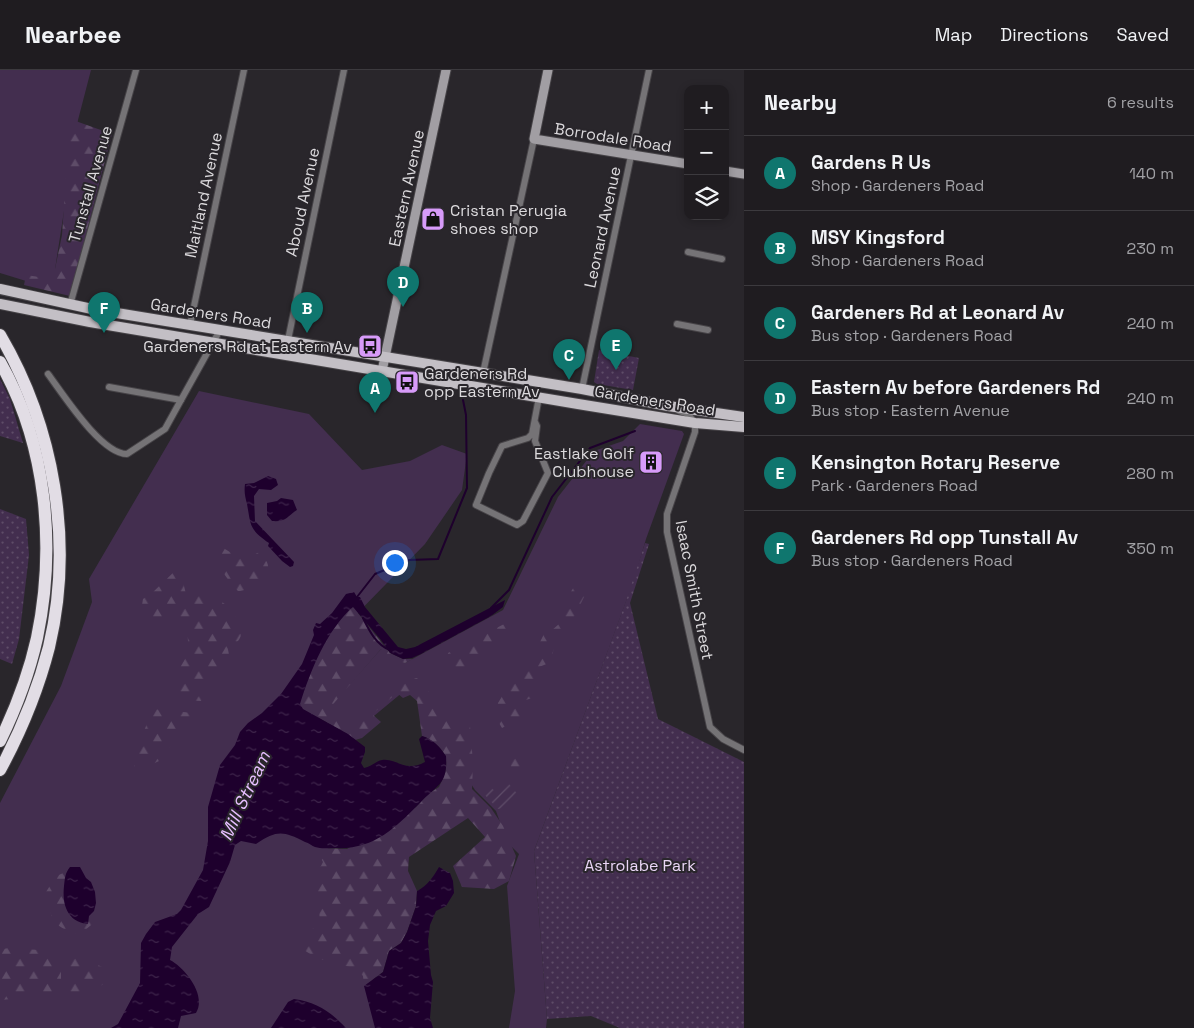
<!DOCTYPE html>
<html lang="en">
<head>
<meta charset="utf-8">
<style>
	:root { --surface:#1f1c20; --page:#2c292d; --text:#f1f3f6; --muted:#a1a1a5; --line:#3c3a3e; --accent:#0f766e }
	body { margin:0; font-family:"Space Grotesk",sans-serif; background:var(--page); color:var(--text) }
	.controls { position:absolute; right:15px; top:15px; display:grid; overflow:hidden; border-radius:10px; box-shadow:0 2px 8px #0003 }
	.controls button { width:45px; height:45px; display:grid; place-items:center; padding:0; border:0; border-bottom:1px solid var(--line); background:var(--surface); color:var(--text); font:25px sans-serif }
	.you { position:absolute; left:394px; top:492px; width:18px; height:18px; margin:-12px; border:4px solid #fff; border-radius:50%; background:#1a73e8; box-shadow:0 0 0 8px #1a73e833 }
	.badge { display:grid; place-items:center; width:32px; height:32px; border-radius:50%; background:var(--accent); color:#fff; font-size:16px; font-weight:700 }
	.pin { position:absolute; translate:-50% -41px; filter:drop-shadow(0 1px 2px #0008) }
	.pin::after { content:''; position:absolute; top:26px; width:18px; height:15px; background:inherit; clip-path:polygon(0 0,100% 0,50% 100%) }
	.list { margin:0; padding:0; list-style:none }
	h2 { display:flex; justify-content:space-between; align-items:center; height:65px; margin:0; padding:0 20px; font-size:21px }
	h2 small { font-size:16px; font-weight:400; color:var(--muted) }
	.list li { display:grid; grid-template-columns:32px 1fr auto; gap:15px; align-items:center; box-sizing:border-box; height:75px; padding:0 20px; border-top:1px solid var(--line) }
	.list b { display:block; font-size:19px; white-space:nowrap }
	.list p { margin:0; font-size:16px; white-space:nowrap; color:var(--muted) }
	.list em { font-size:16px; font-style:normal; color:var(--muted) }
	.icon { flex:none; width:28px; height:28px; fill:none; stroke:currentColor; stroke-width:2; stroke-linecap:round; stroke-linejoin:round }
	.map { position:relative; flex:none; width:744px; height:958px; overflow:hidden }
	header { display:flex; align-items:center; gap:30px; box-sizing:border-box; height:70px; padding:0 25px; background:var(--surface); border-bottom:1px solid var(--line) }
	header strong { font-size:24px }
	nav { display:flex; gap:28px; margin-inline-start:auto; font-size:18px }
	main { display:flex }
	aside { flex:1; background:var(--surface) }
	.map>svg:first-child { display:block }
</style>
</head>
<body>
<header>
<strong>Nearbee</strong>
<nav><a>Map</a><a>Directions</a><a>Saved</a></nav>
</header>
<main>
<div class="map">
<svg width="744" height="958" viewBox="0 0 744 958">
	<defs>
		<pattern id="forest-firs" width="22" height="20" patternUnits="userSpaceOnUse" patternTransform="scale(1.25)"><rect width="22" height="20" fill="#432e4f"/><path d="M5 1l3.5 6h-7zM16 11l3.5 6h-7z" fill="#5e4c68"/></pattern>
		<pattern id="park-dots" width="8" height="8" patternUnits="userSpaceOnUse" patternTransform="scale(1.25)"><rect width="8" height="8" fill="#432e4f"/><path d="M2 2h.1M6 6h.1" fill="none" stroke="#5e4c68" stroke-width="1.8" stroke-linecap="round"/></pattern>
		<pattern id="garden-furrows" width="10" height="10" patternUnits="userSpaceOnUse" patternTransform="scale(1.25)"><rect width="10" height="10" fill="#432e4f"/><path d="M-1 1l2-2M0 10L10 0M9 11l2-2" fill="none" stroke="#5e4c68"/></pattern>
		<pattern id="water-ripples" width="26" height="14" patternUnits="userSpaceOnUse" patternTransform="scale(1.25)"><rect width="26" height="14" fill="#1e002d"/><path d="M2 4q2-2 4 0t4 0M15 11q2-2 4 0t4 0" fill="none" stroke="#3e254b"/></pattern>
	</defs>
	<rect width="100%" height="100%" fill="#29262b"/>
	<!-- grass -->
	<g fill="#432e4f">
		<polygon points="0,0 91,0 78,50 52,219 0,203"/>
		<polygon points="199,321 309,344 362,400 410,391 442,375 467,384 462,420 425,474 347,554 317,612 322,761 362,882 392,958 0,958 0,733 61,616 92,532 89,509"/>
		<polygon points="640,354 682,361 684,364 646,469 634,510 534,781 547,949 546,958 509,958 515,921 507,816 519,784 507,772 496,741 475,720 409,617 357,660 322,645 381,579 405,593 503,540 558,427 594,381 623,371"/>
	</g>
	<!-- forest -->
	<g fill="url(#forest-firs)">
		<polygon points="70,49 112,64 70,226 24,215 26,205 39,207 48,205 55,199 62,165"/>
		<path d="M223,478C237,486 244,492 259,482C262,486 268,491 268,496C269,509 250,521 238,521C228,512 222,499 214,489L216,481Z"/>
		<path d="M175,501L181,504L186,524C200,525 219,526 229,538L228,544H233C240,551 245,563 238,571C235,574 231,576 228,579L229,585L201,631L181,630L176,604L189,582L187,560L179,549L166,551L161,548L158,552L152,550L142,535L143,529L152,523Z"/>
		<polygon points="577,512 585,513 585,525 574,547 573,559 555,576 549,593 539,597 536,611 535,627 523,631 520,635 525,637 526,645 502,658 499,653 497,647 498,633 523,592 537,586 538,576 545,562 551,561 559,554 557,544"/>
		<path d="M353,537L390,583L403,589H413L405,593L389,588L381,579L328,640L356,652L401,610L417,608L435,629L455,658L470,656L473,693L472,719L491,738L503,756L516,786L509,811L494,819L462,817L453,796L485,767L468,748L409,787L408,801L417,821L416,836L407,862L401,873L389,881L383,902L364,916L363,906L357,899L317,888L297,876L310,861L320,853L316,800L321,796L323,792L317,781L321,778L347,779L416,737L428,724L439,717C446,703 451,689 439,677C434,672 428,668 422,666L417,631L410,625L403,628L397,623L372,644L381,652L362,668L355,670L347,664L303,639L300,634C310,601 327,560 353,537Z"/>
		<polygon points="512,550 516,556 496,576 463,598 447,596 448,583"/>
		<polygon points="153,639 193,643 194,647 159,691 142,699 134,697 135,683"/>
		<path d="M517,685L523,686L527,691L522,698L521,705L511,710L507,707L506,699L512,700C509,693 510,689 517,685Z"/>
		<path d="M66,802C63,823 60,845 84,854L89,851V846L94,841L96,833L101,834L96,851L79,865C50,855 52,850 46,822L56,806Z"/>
		<path d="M21,876L23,879L40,880L59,887L72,885L84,894H96L104,898L103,914L94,921L91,920V923L79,933L76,932C65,921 68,914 69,900L61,897V920C55,920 54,922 49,924C43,926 38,924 33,926L29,921H26L24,928L0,930V884L3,879Z"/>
	</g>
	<!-- park -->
	<g fill="url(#park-dots)">
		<polygon points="599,280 639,288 633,320 597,314 594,312"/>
		<polygon points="0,309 10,329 23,373 0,366"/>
		<polygon points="0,439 26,449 29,485 19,569 12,594 0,589"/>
		<polygon points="645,473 649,474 630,533 658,649 744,692 744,958 620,958 591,946 547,949 534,781 626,531"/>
	</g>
	<!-- garden -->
	<polygon fill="url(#garden-furrows)" points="509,714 520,727 505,738 498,739 483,723 483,722 490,717 495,721 501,721"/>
	<!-- water -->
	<g fill="url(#water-ripples)">
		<path d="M268,406L276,409L278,415L271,420L259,419L254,426L255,451L294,492L293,496L290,497L282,491L268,476L269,473C249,459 251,456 247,434C245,426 244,422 245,414L254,413Z"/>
		<path d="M281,428L293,430L297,440C286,447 287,452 272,451L267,445V433L277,431Z"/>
		<path d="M354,522L357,527H360L365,537L398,577L406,579L415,577L505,530L503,537L491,546L421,584L412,588L403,589L390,583L381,570L353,537C327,559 310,602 300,634L303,639L348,664L365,677V682L361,693L364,698C371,697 376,691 382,690C398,688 404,703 425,692L419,669L422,666C433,669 440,677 446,686C448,715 437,715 420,733C394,759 373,780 335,778C328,778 321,779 315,777C312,776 309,773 305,772C283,761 277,760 256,774L241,771L235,775L230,792L209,837L198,844L172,877L170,890C185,898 207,925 196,943L181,946L178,958H111L118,954L140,913L141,873L146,864L155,852L177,844L181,840L203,800L208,771V737L220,695L235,675L240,662L248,653L262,643L281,624L302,594L314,565L313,560L316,553L320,554L332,543L346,524Z"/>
		<path d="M70,797H80L86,808L91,812L95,822L96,833L94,841L89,846L88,854C67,852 62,834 64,816C65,808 65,803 70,797Z"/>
		<path d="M439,797L450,803L453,811L454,823L446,836L436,841L430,855L428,871L431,905L433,912L430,948L433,958H375L364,916L383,902L389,881L401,873L407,862L416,836L417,821C428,815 433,807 439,797Z"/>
		<path d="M294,929C316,932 331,942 346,958H271L288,932Z"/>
	</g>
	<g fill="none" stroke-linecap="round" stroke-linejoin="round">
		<!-- stream -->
		<g stroke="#1e002d" stroke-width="2">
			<polyline points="357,527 375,504 409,490 438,489 467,418 466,345 463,330"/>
			<polyline points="491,538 509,520 552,427 590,378 635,361"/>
			<path d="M363,548C369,560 376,575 390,580"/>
		</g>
		<!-- street casing -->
		<g stroke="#464347" stroke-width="8">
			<g id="street">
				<polyline points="688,182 722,189"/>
				<polyline points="70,235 136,0"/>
				<polyline points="677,254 708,260"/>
				<polyline points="190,255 244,0"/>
				<polyline points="288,270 344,0"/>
				<polyline points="483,303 534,69"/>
				<path d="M48,304C63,324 101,384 127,384L165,359L181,330"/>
				<polyline points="109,317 181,330 220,260"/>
				<polyline points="582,319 649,0"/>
				<polyline points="679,341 688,344 695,353 695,362 667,444 667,462 710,657 723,669 744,680"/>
				<polyline points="535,352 537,356 535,371 548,403 523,451 517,455 476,435 489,403 502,376 528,368 532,364 539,327"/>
			</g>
		</g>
		<!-- secondary casing -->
		<g stroke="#464347" stroke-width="11">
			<g id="secondary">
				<polyline points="548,0 534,69 688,94"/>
				<polyline points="725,101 744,104"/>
				<polyline points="382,301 446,0"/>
			</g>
		</g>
		<!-- primary casing -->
		<g stroke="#464347" stroke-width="12">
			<g id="primary">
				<polyline points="0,219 92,239 582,319 668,336 744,347"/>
				<polyline points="0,234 90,252 578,334 695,353 744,357"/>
			</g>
		</g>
		<!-- highway casing -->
		<g stroke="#464347" stroke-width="14">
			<g id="highway">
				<path d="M0,265C54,357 74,472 49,577C38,620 21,661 0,700"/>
				<path d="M0,292C47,374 56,477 37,568C29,604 16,638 0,671"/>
			</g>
		</g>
		<!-- street -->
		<use href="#street" stroke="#757376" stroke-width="6"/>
		<!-- secondary -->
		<use href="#secondary" stroke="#a19ea3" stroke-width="9"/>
		<!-- primary -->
		<use href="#primary" stroke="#c3bfc5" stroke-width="10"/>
		<!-- highway -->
		<use href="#highway" stroke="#e2dde5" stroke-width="12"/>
	</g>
	<!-- icons -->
	<defs>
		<g id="shop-square" transform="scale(1.25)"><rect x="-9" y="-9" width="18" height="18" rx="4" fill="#d79bf9" stroke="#29262b"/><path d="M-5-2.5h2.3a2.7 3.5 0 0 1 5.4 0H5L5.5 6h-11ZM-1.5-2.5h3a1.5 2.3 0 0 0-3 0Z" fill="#111"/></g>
		<g id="bus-square" transform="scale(1.25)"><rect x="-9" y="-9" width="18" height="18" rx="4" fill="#d79bf9" stroke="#29262b"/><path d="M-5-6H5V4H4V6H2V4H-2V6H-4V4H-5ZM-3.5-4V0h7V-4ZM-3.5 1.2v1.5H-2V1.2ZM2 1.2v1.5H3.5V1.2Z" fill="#111"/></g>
		<g id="building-square" transform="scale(1.25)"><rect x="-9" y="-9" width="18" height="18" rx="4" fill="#d79bf9" stroke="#29262b"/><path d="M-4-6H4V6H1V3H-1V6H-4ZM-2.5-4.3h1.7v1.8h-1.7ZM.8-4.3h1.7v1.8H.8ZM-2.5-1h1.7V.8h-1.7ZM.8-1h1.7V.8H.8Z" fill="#111"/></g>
	</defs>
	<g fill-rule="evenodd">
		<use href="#shop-square" x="433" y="149"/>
		<use href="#bus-square" x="370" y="276"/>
		<use href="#bus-square" x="407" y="312"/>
		<use href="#building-square" x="651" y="392"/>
	</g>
	<g text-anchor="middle" stroke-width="4" stroke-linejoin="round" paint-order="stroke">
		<!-- street labels -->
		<g font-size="16" fill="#dcdadd" stroke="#29262b">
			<text transform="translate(613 67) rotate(9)" y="6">Borrodale Road</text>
			<text transform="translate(90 114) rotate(-74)" y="6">Tunstall Avenue</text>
			<text transform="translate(406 118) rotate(-78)" y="6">Eastern Avenue</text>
			<text transform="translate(203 125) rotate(-78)" y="6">Maitland Avenue</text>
			<text transform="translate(302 132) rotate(-78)" y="6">Aboud Avenue</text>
			<text transform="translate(602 157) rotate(-78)" y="6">Leonard Avenue</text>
			<text transform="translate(211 243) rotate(9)" y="6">Gardeners Road</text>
			<text transform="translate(655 330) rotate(9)" y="6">Gardeners Road</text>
			<text transform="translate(695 520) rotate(79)" y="6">Isaac Smith Street</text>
		</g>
		<!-- poi labels -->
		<g font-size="16" fill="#dcdadd" stroke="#29262b" text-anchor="start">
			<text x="450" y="146">Cristan Perugia<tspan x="450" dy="18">shoes shop</tspan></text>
			<text x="352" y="282" text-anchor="end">Gardeners Rd at Eastern Av</text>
			<text x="424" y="309">Gardeners Rd<tspan x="424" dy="18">opp Eastern Av</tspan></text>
			<text x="634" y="389" text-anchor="end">Eastlake Golf<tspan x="634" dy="18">Clubhouse</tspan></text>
		</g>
		<!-- park labels -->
		<g font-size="16" fill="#ead6f6" stroke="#29262b">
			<text x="640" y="801">Astrolabe Park</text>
		</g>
		<!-- water labels -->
		<g font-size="18" font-style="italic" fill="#e7bfff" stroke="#29262b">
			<text transform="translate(245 726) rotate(-65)" y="6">Mill Stream</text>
		</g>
	</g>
</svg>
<div class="controls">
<button>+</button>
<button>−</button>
<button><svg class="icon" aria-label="layers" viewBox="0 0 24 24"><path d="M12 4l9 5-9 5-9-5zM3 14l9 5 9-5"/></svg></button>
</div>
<div class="you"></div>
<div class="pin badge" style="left:375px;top:343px">A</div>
<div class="pin badge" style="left:307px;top:263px">B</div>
<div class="pin badge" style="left:569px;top:310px">C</div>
<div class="pin badge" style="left:403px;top:237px">D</div>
<div class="pin badge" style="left:616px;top:300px">E</div>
<div class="pin badge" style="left:104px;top:263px">F</div>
</div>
<aside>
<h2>Nearby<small>6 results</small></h2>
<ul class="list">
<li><span class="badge">A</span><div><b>Gardens R Us</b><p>Shop · Gardeners Road</p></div><em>140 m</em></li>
<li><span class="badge">B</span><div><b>MSY Kingsford</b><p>Shop · Gardeners Road</p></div><em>230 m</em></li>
<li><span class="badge">C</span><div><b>Gardeners Rd at Leonard Av</b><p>Bus stop · Gardeners Road</p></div><em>240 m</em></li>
<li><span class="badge">D</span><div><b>Eastern Av before Gardeners Rd</b><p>Bus stop · Eastern Avenue</p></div><em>240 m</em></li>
<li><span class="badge">E</span><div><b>Kensington Rotary Reserve</b><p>Park · Gardeners Road</p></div><em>280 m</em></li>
<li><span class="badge">F</span><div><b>Gardeners Rd opp Tunstall Av</b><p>Bus stop · Gardeners Road</p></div><em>350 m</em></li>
</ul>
</aside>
</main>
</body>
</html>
